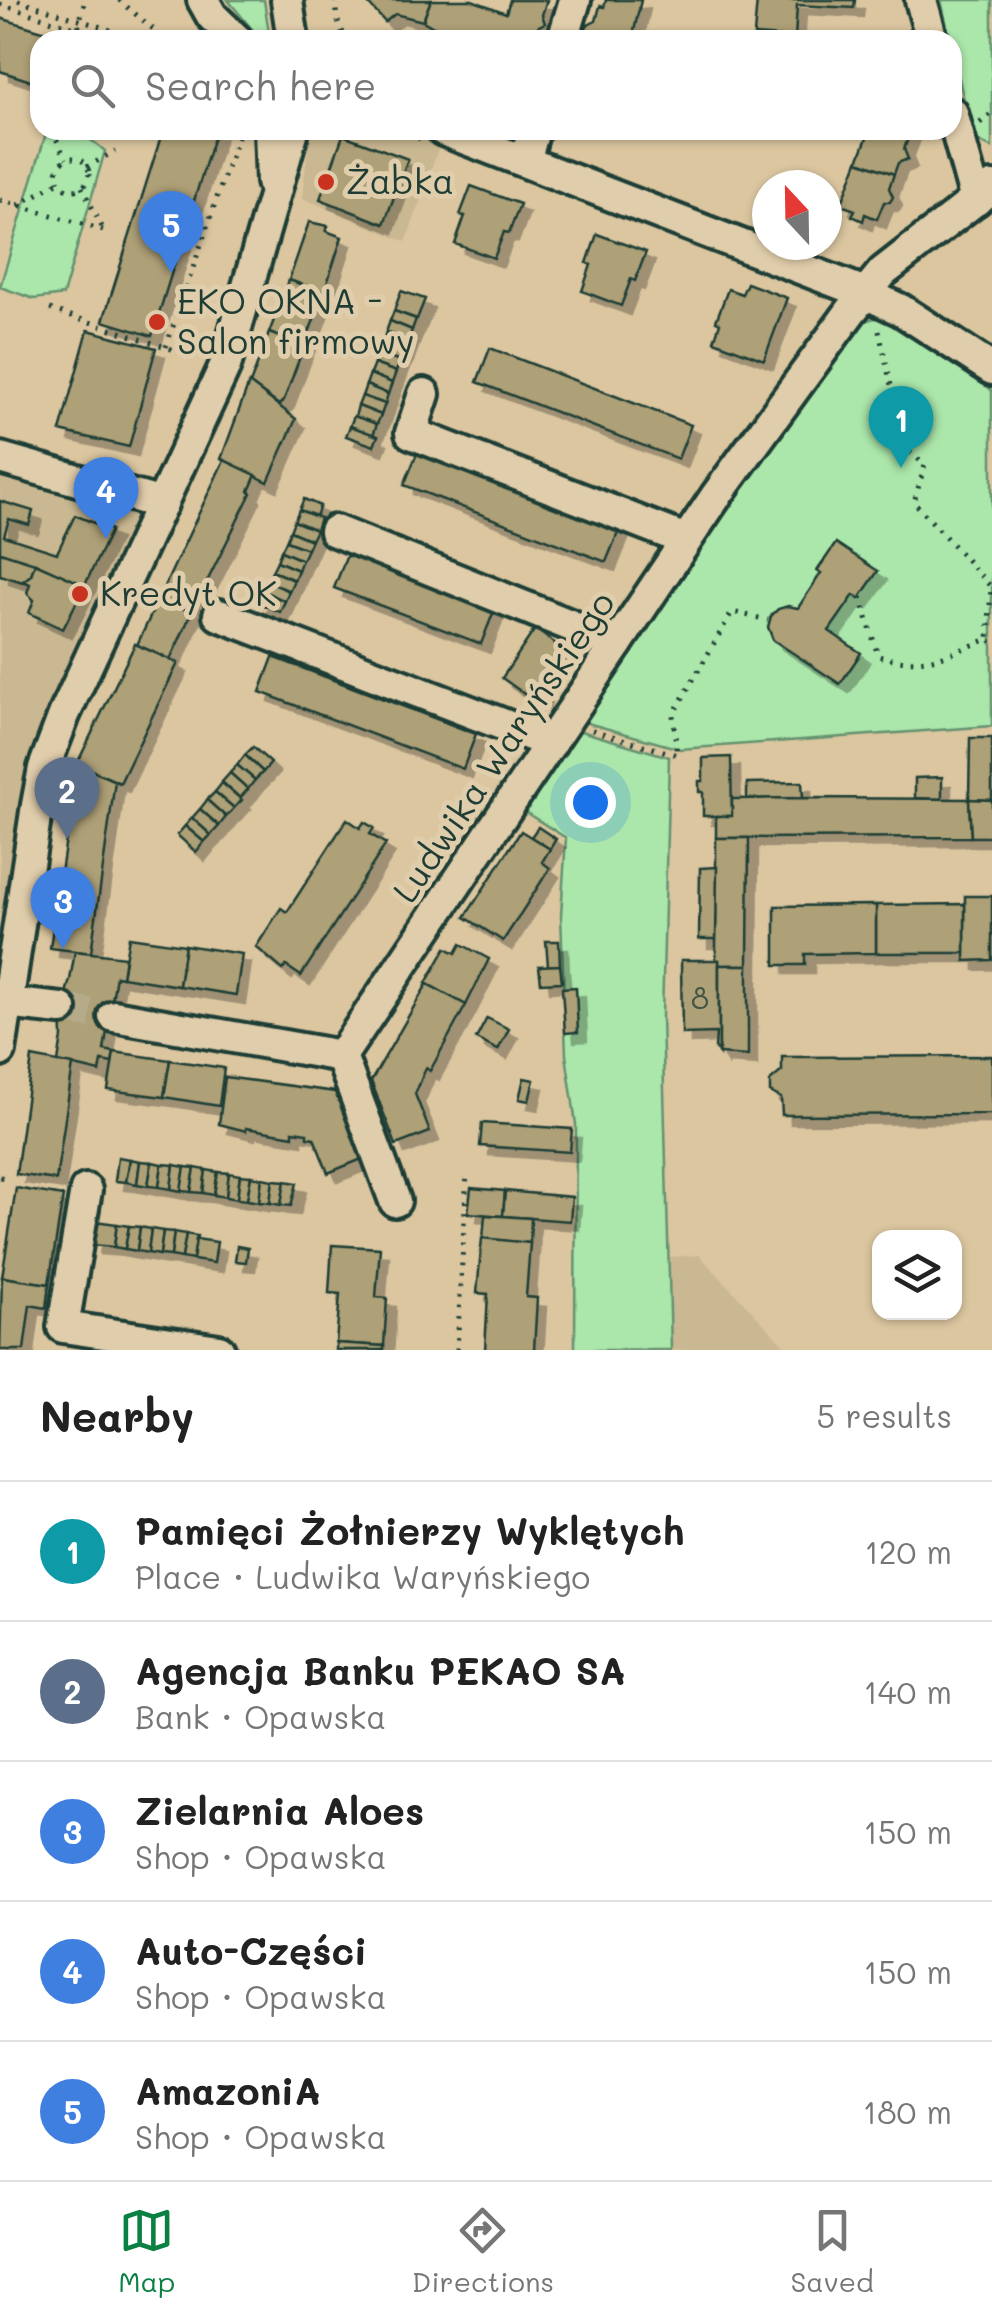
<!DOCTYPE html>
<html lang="en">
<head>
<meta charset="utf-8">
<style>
	:root { --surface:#fff; --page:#f2f2f2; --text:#222; --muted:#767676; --line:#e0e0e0; --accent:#0b8043 }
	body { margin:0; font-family:Mali,sans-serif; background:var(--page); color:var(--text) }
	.controls { position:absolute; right:30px; bottom:30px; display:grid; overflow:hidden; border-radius:20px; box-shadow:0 2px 8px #0004 }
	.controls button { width:90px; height:90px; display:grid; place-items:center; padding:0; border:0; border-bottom:2px solid var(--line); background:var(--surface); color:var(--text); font:50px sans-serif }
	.compass { position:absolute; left:752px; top:170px; width:90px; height:90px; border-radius:50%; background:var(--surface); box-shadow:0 2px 8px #0004; rotate:338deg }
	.you { position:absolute; left:590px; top:802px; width:35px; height:35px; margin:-25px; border:8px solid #fff; border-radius:50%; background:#1a73e8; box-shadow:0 0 0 15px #1a73e833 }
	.badge { display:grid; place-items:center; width:65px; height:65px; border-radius:50%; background:var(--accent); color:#fff; font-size:32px; font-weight:700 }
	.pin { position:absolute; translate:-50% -82px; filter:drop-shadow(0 2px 5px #0008) }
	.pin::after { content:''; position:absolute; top:52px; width:35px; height:30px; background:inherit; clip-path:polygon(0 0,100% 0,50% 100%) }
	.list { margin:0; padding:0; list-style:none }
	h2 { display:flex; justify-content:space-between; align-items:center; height:130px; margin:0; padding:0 40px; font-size:42px }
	h2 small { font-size:32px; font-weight:400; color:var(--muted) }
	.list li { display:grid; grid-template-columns:65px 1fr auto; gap:30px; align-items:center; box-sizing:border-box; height:140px; padding:0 40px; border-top:2px solid var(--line) }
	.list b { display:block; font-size:38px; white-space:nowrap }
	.list p { margin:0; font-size:32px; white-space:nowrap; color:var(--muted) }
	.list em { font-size:32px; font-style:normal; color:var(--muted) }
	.icon { flex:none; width:55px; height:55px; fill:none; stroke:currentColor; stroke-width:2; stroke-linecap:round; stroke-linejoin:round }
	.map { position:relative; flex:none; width:992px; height:1350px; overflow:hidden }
	.search { position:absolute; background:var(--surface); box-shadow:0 2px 8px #0004; left:30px; right:30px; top:30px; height:110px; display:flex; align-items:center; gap:25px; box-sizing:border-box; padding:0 35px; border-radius:30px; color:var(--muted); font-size:38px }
	.sheet { height:830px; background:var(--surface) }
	nav { display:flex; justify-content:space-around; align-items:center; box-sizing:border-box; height:140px; border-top:2px solid var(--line); background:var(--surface); font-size:28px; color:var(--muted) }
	nav a { display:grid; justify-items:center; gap:5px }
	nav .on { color:var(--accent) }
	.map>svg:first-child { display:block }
</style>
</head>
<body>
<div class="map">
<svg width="992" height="1350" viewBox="0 0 992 1350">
	<defs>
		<filter id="shadow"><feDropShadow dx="9" dy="9" stdDeviation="0" flood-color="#0004"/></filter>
	</defs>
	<rect width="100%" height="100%" fill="#dbc6a0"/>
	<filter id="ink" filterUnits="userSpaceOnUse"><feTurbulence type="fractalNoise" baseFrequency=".01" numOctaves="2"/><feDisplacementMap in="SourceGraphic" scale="20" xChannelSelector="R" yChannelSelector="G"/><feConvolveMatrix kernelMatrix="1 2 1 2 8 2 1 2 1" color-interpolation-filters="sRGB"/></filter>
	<g filter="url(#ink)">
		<!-- built -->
		<g fill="#cab892">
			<polygon points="310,130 412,130 441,141 406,242 302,198"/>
			<polygon points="0,474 142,510 74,651 30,767 12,847 0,947"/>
			<polygon points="699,1255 789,1350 671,1350 669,1257"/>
		</g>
		<!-- green -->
		<g fill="#abe6ab" stroke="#659270" stroke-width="2.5">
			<polygon points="228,0 264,0 270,40 261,40"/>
			<polygon points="941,0 992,0 992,148 978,141 971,131"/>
			<path d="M47,130C72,130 86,134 105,151L63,295L34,299L0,287Z"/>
			<polygon points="886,315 976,374 992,391 992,726 680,749 580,721 860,322"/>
			<polygon points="574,729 669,757 662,1016 671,1350 575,1350 576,1124 566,1055 561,915 566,838 522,810"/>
		</g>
		<!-- building -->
		<g fill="#aea077" stroke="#1f3d34" stroke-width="2.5" filter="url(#shadow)">
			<polygon points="365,0 431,0 423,21 395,14 385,22"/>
			<polygon points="431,0 472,0 506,13 510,0 547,0 542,15 545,23 537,27 532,40 524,36 522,40 456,40 423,21"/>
			<polygon points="606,0 641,0 632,40 590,40 586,26 596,21 600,6 604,7"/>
			<polygon points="757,0 855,0 854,8 797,5 795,38 754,35"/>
			<polygon points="0,18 72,40 40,40 40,84 0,71"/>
			<polygon points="163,130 216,130 152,336 103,321"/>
			<polygon points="870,130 911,131 904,149 908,159 898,163 894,174 858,161"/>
			<polygon points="343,135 408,159 384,224 320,199"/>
			<polygon points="858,161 894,174 889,188 893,197 890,202 884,202 877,219 865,214 863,221 852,216 855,210 841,205"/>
			<polygon points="471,186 520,204 509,233 504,232 494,258 455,244 465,216 460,215"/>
			<polygon points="309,222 328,226 326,231 342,237 324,293 289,280"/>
			<polygon points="597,234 646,252 635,281 631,279 621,306 582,291 591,265 587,263"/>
			<polygon points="289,280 324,293 304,346 269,333"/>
			<polygon points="747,283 787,298 764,360 714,341 720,323 716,321 728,289 742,294"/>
			<polygon points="401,291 425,299 417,319 394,311"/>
			<polygon points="394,311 416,319 412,330 390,321"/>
			<polygon points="390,321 412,330 408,341 386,332"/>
			<polygon points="88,330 156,348 129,447 60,431"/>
			<polygon points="386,332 408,341 404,352 382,343"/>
			<polygon points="269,333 304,346 284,400 279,405 250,384"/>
			<polygon points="382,343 404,352 400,361 378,353"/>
			<polygon points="490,348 691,425 678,459 477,382"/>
			<polygon points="378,353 400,361 396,372 374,364"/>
			<polygon points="374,364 396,372 392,383 370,374"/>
			<polygon points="370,374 392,383 388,394 366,385"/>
			<polygon points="249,383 296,419 268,482 221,459"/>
			<polygon points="366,385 388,394 385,404 362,396"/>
			<polygon points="362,396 385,404 381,415 358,406"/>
			<polygon points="358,406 381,415 377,424 355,417"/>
			<polygon points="354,416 377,424 373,435 350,426"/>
			<polygon points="350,426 378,436 374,446 346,436"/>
			<polygon points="418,451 620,528 606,562 404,485"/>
			<polygon points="224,460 256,475 249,491 251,493 192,612 159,598"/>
			<polygon points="304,499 320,506 316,516 299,510"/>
			<polygon points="0,501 33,511 29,525 9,519 4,536 57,553 75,515 111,530 85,585 0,552"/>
			<polygon points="299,510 320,518 316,530 294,521"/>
			<polygon points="294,521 316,530 311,540 290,531"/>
			<polygon points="290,531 311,540 307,549 286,541"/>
			<polygon points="286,541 307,549 302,560 281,551"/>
			<polygon points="836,543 878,571 859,599 854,595 829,631 861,653 840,684 773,640 768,627 771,616 778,609 788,606 798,608 821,573 817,571"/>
			<polygon points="281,551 302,560 298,570 277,561"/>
			<polygon points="0,552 35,563 31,575 23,582 0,575"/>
			<polygon points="347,555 494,611 481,644 334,588"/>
			<polygon points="277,561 298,570 294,580 272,571"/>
			<polygon points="35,563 85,585 63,629 29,613 34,600 27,593 30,584 23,581 31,575"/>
			<polygon points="272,571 294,580 289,591 267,581"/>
			<polygon points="267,581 289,591 285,601 263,591"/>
			<polygon points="263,591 285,601 280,612 258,603"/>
			<polygon points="159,598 192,612 170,660 137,645"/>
			<polygon points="535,629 567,652 543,689 541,698 534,701 502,678"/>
			<polygon points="135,644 178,663 120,783 77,764"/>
			<polygon points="273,657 476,734 463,769 260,692"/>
			<polygon points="970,738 992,738 992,800 969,799"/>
			<polygon points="253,747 271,763 263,772 245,755"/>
			<polygon points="245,755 263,772 255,780 237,765"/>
			<polygon points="731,757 732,816 703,816 703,792 699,792 699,781 703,781 703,758"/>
			<polygon points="77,764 115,781 91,953 50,948"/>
			<polygon points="237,765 255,780 248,789 230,773"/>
			<polygon points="230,773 248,789 240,798 222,782"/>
			<polygon points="942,777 942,799 915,798 915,778"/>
			<polygon points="802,782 803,798 747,799 747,783"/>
			<polygon points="222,783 242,800 234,808 215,792"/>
			<polygon points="215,792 234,808 226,817 207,800"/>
			<polygon points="803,798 969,799 971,837 716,838 716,816 732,816 732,799"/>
			<polygon points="969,799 992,800 992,837 971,837"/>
			<polygon points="207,800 226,817 219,826 200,809"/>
			<polygon points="200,809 219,826 211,835 192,818"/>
			<polygon points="192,818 211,835 204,842 185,826"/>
			<polygon points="347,819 360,828 364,822 374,828 370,834 386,844 301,976 286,966 283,970 256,947 281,908 287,912"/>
			<polygon points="185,826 204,842 196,852 177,835"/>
			<polygon points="538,827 556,839 550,849 531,837"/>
			<polygon points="521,831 550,849 542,862 550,868 503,941 465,917"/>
			<polygon points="716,838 749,838 748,965 719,965 719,960 716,960"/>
			<polygon points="717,867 716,939 699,939 700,868"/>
			<polygon points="965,896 992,896 992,960 965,961"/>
			<polygon points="965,904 965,953 876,953 876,905"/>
			<polygon points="876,905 876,953 805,954 805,965 775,965 775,906"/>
			<polygon points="129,937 185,945 179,986 122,977"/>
			<polygon points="546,941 559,941 560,965 548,966"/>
			<polygon points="461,944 489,959 466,1005 426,983 446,948 456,953"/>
			<polygon points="185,945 242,954 236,995 179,986"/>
			<polygon points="75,951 125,957 122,977 116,976 104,1050 114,1052 112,1063 102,1061 100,1072 58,1062 62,1037 61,1009 70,980"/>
			<polygon points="681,960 719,960 719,1054 715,1048 716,1033 682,1034"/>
			<polygon points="560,965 562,982 541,983 539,966"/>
			<polygon points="719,965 748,965 748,1056 719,1054"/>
			<polygon points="427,984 466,1005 430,1071 426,1068 415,1094 430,1132 396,1145 371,1081"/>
			<polygon points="576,987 578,1032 565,1033 562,988"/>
			<polygon points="487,1018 509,1029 498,1050 476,1039"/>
			<polygon points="114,1052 170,1060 164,1097 108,1090"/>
			<polygon points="992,1056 992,1114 782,1115 781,1098 770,1092 770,1081 782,1071 782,1057"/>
			<polygon points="32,1057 73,1065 56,1180 16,1174"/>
			<polygon points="170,1060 224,1068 219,1106 164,1097"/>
			<polygon points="225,1077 335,1092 362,1159 328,1173 314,1138 307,1137 307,1133 293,1131 293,1136 246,1128 246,1131 219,1124"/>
			<polygon points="524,1078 534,1080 529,1101 519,1099"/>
			<polygon points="482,1123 572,1129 570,1152 480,1146"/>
			<polygon points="118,1157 130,1159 126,1182 115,1181"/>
			<polygon points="130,1159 140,1161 137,1184 126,1182"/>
			<polygon points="140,1161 152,1162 148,1186 137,1184"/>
			<polygon points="152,1162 162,1164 159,1187 148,1186"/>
			<polygon points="162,1164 174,1165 171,1189 159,1187"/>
			<polygon points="174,1165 185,1167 181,1191 171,1189"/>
			<polygon points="185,1167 195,1168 191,1192 181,1191"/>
			<polygon points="195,1168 206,1170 203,1193 191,1192"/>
			<polygon points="206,1170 218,1172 214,1195 203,1193"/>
			<polygon points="218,1172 229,1173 226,1197 214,1195"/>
			<polygon points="229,1173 240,1175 237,1199 226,1197"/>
			<polygon points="240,1175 251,1176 247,1200 237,1199"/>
			<polygon points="251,1176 262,1178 259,1202 247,1200"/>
			<polygon points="262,1178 273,1180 270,1203 259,1202"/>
			<polygon points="273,1180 285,1181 281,1205 270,1203"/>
			<polygon points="285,1181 297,1183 291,1206 281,1205"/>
			<polygon points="16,1188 63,1196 49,1284 2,1277"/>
			<polygon points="471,1188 505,1191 503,1216 468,1213"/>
			<polygon points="505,1191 572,1197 570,1221 503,1216"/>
			<polygon points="485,1215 531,1218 530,1243 483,1239"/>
			<polygon points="95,1221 117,1224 114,1247 91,1245"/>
			<polygon points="117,1224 129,1226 125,1249 114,1247"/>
			<polygon points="129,1226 140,1227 137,1251 125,1249"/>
			<polygon points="140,1227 151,1229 148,1253 137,1251"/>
			<polygon points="151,1229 163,1231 160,1255 148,1253"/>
			<polygon points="163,1231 174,1232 171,1256 160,1255"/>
			<polygon points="174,1232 186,1234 182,1258 171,1256"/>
			<polygon points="186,1234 197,1236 193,1260 182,1258"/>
			<polygon points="482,1238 530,1243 526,1297 537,1298 534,1350 485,1350 488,1294 477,1293"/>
			<polygon points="196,1239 217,1242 214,1263 193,1260"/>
			<polygon points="332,1245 380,1248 376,1297 387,1298 384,1346 336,1343 340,1294 329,1293"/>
			<polygon points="237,1246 248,1248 246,1262 235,1261"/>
			<polygon points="2,1277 49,1284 46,1308 30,1305 24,1350 0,1350"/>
			<polygon points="336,1343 384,1346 384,1350 336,1350"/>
		</g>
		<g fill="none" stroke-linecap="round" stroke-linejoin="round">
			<!-- minor-tunnel -->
			<polyline stroke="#b5ab8a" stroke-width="30" stroke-dasharray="30 15" stroke-linecap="butt" points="61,1009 114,1016"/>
			<!-- minor casing -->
			<g stroke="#1f3d34" stroke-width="38">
				<g id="minor">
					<polyline points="203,0 212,16 237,40"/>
					<polyline points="287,0 293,40"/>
					<polyline points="921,0 932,40"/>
					<polyline points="563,40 575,0"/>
					<polyline points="952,113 976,200"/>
					<polyline points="270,130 272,182"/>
					<polyline points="443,130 865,293 901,310 992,369"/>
					<polyline points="525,161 534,130"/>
					<polyline points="424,394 411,433 686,540"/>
					<polyline points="0,458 162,504"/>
					<polyline points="335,531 617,644"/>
					<polyline points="219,615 551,743"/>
					<polyline points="6,1003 61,1009"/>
					<polyline points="114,1016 341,1056 716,496 851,311 883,272 992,187"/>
					<polyline points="0,1051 37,805 44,768 64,715 225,366 293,130"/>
					<polyline points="341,1056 395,1201"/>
					<polyline points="86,1190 63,1327 219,1350"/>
				</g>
			</g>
			<!-- path -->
			<g stroke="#1f3d34" stroke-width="5" stroke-dasharray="2.5 8" stroke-linecap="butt">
				<polyline points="18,0 141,40"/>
				<polyline points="119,0 166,40"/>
				<polyline points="335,0 337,19 346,40"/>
				<polyline points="0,4 78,29 85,0"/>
				<polyline points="78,29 109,40"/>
				<polyline points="952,71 956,89"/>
				<polyline points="980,123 992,113"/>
				<polyline points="52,130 66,159"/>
				<polyline points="399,130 420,139"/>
				<circle cx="73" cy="174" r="16"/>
				<polyline points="87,167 115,151"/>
				<polyline points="82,187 103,229"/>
				<polyline points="0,200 103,230"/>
				<polyline points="18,205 59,182"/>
				<polyline points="50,309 199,358"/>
				<polyline points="879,331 905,448 925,465 914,502 991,587 988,639"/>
				<polyline points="166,347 238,136"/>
				<path d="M861,597L878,656C926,668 944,656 988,639L992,642"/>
				<polyline points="592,730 677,755 673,715 732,612 768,620"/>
				<polyline points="0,1177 10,1179"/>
				<polyline points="457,1350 467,1172"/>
			</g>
			<!-- minor -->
			<use href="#minor" stroke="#e0cdab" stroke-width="30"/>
		</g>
	</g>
	<!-- markers -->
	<g fill="#c8321e" stroke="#e0cdab" stroke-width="4">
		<circle cx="326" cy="182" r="10"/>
		<circle cx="157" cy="322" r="10"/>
		<circle cx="80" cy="594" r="10"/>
	</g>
	<g text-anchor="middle" stroke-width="10" stroke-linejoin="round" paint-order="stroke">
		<!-- number labels -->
		<g font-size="30" fill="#435645">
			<text x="700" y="1009">8</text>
		</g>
		<!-- poi labels -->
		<g font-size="35" fill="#1f3d34" stroke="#e0cdab" text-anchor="start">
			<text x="346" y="194">Żabka</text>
			<text x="177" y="314">EKO OKNA -<tspan x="177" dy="40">Salon firmowy</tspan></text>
			<text x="100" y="606">Kredyt OK</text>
		</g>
		<!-- street labels -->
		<g font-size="35" fill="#1f3d34" stroke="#e0cdab">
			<text transform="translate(504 747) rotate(-56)" y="12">Ludwika Waryńskiego</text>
		</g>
	</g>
</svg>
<div class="controls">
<button><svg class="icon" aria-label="layers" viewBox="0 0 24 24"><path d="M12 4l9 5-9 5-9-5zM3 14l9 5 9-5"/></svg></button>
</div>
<svg class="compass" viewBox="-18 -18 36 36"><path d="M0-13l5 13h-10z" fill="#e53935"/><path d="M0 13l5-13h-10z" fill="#767676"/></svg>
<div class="you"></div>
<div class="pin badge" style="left:901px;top:468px;background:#0f9aa8">1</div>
<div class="pin badge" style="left:67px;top:839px;background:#5c6f8a">2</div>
<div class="pin badge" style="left:63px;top:949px;background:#3f7fe0">3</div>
<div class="pin badge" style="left:106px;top:539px;background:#3f7fe0">4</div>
<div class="pin badge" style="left:171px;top:273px;background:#3f7fe0">5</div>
<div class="search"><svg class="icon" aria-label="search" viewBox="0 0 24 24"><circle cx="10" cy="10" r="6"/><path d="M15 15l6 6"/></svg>Search here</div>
</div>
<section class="sheet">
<h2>Nearby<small>5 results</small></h2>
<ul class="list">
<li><span class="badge" style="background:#0f9aa8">1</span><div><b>Pamięci Żołnierzy Wyklętych</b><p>Place · Ludwika Waryńskiego</p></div><em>120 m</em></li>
<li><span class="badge" style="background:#5c6f8a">2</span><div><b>Agencja Banku PEKAO SA</b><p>Bank · Opawska</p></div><em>140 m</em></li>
<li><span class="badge" style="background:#3f7fe0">3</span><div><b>Zielarnia Aloes</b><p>Shop · Opawska</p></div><em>150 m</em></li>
<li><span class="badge" style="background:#3f7fe0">4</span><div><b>Auto-Części</b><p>Shop · Opawska</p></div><em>150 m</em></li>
<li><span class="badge" style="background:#3f7fe0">5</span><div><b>AmazoniA</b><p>Shop · Opawska</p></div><em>180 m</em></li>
</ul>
</section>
<nav>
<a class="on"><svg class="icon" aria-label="map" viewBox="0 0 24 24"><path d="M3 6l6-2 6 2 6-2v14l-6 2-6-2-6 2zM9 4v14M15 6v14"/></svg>Map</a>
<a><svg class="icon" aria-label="directions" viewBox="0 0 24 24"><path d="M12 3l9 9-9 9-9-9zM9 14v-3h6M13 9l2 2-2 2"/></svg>Directions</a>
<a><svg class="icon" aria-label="saved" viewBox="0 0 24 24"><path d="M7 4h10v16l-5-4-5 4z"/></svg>Saved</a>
</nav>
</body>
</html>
